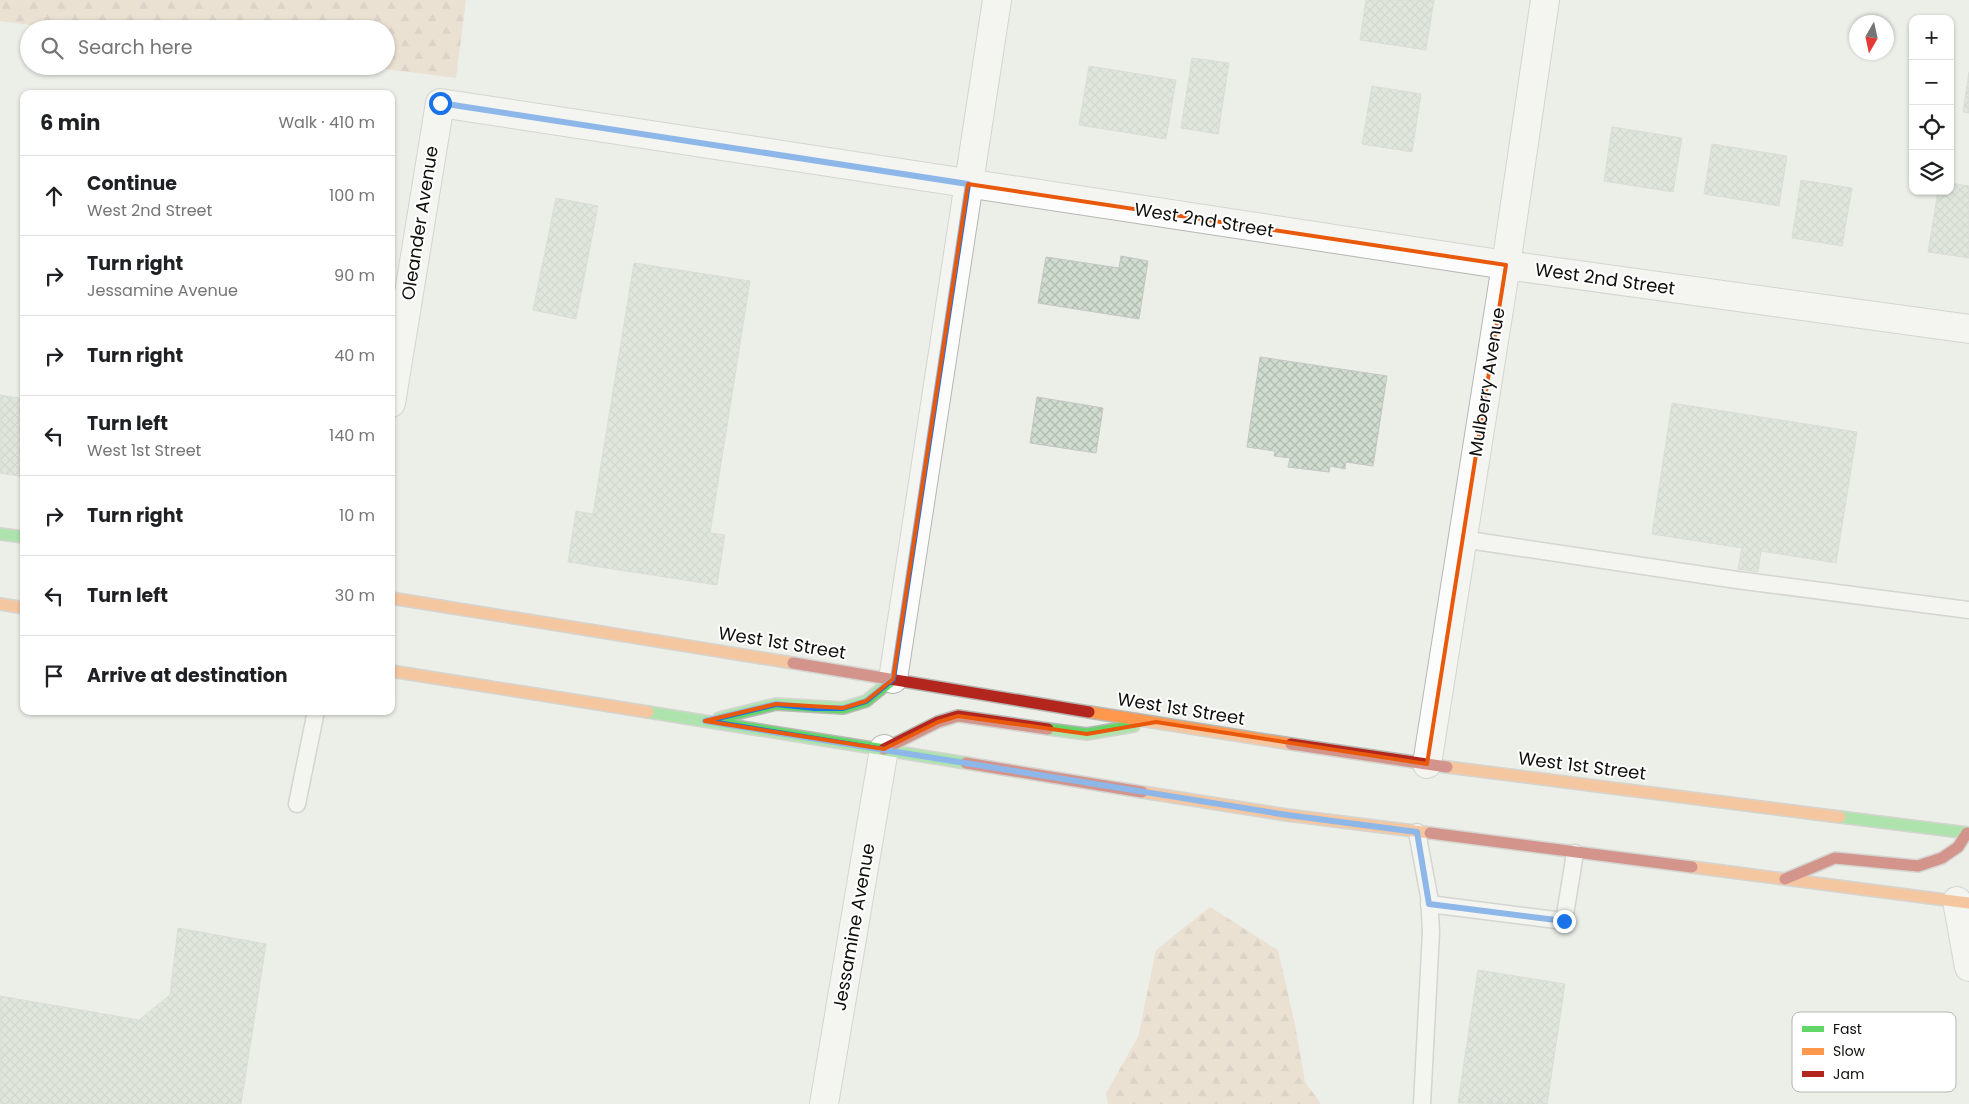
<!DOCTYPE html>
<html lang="en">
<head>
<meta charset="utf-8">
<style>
	:root { --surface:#fff; --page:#f2f2f2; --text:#202124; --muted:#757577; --line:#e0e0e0 }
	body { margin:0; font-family:Poppins,sans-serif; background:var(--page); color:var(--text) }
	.controls { position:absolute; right:15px; top:15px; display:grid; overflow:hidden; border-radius:10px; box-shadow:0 1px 4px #0004 }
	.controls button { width:45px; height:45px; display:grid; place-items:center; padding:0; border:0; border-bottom:1px solid var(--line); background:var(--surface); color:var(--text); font:25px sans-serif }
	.compass { position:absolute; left:1849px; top:15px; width:45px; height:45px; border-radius:50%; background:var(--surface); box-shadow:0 1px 4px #0004; rotate:189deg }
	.stop { position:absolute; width:15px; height:15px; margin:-11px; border:4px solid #1a73e8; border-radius:50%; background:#fff }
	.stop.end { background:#1a73e8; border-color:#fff; box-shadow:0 1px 5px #0008 }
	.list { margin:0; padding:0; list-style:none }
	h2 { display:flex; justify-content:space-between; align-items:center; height:65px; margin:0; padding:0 20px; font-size:21px }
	h2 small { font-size:16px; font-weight:400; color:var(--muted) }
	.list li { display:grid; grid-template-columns:32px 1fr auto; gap:15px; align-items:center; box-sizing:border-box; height:80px; padding:0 20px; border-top:1px solid var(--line) }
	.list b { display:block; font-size:19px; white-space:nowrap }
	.list p { margin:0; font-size:16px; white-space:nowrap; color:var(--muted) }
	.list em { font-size:16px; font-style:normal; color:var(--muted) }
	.icon { flex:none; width:28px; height:28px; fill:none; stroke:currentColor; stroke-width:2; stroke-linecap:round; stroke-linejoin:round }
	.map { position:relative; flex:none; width:1969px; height:1104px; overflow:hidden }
	.search { position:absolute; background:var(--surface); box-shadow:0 1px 4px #0004; left:20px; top:20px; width:375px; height:55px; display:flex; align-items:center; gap:12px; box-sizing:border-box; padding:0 18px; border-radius:28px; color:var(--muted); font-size:19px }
	.panel { position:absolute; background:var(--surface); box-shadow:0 1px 4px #0004; left:20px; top:90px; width:375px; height:625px; border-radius:10px }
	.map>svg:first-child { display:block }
</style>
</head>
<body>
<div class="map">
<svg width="1969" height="1104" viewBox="0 0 1969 1104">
	<defs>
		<pattern id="forest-firs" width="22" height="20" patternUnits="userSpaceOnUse" patternTransform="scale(1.25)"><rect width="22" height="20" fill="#e7d1ba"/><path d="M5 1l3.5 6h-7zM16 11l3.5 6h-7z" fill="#c5b29f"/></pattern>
		<pattern id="building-cross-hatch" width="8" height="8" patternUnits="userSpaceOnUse" patternTransform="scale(1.25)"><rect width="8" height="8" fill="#cfdccf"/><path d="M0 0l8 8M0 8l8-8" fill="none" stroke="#b1bcb1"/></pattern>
	</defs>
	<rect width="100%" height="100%" fill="#eceee8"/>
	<!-- forest -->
	<g fill="url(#forest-firs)">
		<polygon points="0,0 466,0 456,78 361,66 386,66 386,29 61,29 0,21"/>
		<polygon points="1210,907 1278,950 1295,1024 1305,1082 1321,1104 1108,1104 1106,1093 1138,1037 1156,950"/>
	</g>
	<!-- building -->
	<g fill="url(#building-cross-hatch)" stroke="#c4c6c3">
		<polygon points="1366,0 1434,0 1426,50 1360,40"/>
		<polygon points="1192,58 1229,63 1218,134 1181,128"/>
		<polygon points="1089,66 1176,80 1166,139 1079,125"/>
		<polygon points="1969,72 1969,113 1963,112"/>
		<polygon points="1372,86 1421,94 1412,152 1362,144"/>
		<polygon points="1612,127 1682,138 1673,192 1604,181"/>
		<polygon points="1712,144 1787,156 1779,206 1704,194"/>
		<polygon points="1801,180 1852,188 1842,246 1792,238"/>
		<polygon points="1950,183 1969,186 1969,258 1928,252 1938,191 1950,191"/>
		<polygon points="556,198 598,206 576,319 533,310"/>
		<polygon points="1121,256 1148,261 1139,319 1038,303 1046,257 1119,268"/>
		<polygon points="634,263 750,281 710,533 725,535 717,585 568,562 576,511 593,514"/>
		<polygon points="1260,357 1387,376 1373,466 1346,462 1345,469 1330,466 1329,472 1288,467 1290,458 1274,456 1275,451 1247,447"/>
		<polygon points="0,395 24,399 24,477 0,473"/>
		<polygon points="1037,397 1103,408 1096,453 1030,443"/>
		<polygon points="1672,403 1857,432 1836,563 1761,551 1758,572 1738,569 1742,548 1652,534"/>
		<polygon points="178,928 266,944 241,1104 0,1104 0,996 139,1020 170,995"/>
		<polygon points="1478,970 1565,984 1547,1104 1458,1103"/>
	</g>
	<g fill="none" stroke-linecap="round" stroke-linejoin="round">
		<!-- lane casing -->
		<g stroke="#b6b6b3" stroke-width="19">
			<g id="lane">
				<polyline points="1462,539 1737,580 1969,610"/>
				<polyline points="297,804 316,711"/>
				<polyline points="1417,832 1429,896 1431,932 1422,1104"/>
				<polyline points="1429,904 1564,921 1575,853"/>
			</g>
		</g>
		<!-- street casing -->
		<g stroke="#b6b6b3" stroke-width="30">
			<g id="street">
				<polyline points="391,403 440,103 1506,265 1969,329"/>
				<polyline points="893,679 997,0"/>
				<polyline points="1427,764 1506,265 1545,0"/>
				<polyline points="1957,901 1969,967"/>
				<polyline points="824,1104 884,749"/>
			</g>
		</g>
		<!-- fast casing -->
		<g stroke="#b6b6b3" stroke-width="14">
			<g id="fast">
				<polyline points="0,534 24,537"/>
				<polyline points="648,712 966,763"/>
				<polyline points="719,718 776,704 843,708 866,701 893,679"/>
				<polyline points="1048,729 1087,734 1134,726"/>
				<polyline points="1840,817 1969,833"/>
			</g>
		</g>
		<!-- slow casing -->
		<g stroke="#b6b6b3" stroke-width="14">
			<g id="slow">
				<polyline points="391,598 793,663"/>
				<polyline points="0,604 24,608"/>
				<polyline points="391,671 648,712"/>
				<polyline points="1089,712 1291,744"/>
				<polyline points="1447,767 1840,817"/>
				<polyline points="1142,792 1287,815 1430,833"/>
				<polyline points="1692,867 1969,903"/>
			</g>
		</g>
		<!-- jam casing -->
		<g stroke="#b6b6b3" stroke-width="14">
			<g id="jam">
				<polyline points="793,663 1089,712"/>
				<polyline points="1291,744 1447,767"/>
				<polyline points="884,749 938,722 958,716 1048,729"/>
				<polyline points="966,763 1142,792"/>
				<polyline points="1430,833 1692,867"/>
				<polyline points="1785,879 1835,858 1918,866 1942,858 1958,847 1967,833"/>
			</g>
		</g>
		<!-- lane -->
		<use href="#lane" stroke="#fcfcfc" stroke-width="16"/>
		<!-- street -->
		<use href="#street" stroke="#fcfcfc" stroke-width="28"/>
		<!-- fast -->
		<use href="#fast" stroke="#63d668" stroke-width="11"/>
		<!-- slow -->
		<use href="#slow" stroke="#ff974d" stroke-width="11"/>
		<!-- jam -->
		<use href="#jam" stroke="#b3261e" stroke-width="11"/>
	</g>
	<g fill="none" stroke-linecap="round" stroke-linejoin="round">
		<!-- route -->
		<polyline stroke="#1a73e8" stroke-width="6" points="440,103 968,184 893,679 866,701 843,708 815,708 776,704 705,721 1287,815 1417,832 1429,904 1564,921"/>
	</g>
	<!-- marked area -->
	<path d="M0 0H1969V1104H0ZM968,184L1506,265L1427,764L1156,722L1087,734L958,716L938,722L884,749L705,721L776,704L843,708L866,701L893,679Z" fill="#eceee8" fill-opacity=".55" fill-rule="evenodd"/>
	<path fill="none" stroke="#e8590c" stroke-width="4" stroke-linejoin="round" d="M968,184L1506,265L1427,764L1156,722L1087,734L958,716L938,722L884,749L705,721L776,704L843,708L866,701L893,679Z"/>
	<g text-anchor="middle" stroke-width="4" stroke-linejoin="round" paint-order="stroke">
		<!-- street labels -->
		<g font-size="18" fill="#0f100d" stroke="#fff">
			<text transform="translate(1204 220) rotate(9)" y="6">West 2nd Street</text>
			<text transform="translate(420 223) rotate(-81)" y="6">Oleander Avenue</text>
			<text transform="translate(1605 279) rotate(8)" y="6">West 2nd Street</text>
			<text transform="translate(1487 382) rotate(-81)" y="6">Mulberry Avenue</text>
			<text transform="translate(782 643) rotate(9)" y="6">West 1st Street</text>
			<text transform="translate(1181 709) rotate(9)" y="6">West 1st Street</text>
			<text transform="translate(1582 766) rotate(7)" y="6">West 1st Street</text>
			<text transform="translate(854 927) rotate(-80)" y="6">Jessamine Avenue</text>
		</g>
	</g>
	<!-- legend -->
	<rect x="1792" y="1012" width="164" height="80" rx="8" fill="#fff" stroke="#b7b7b6" stroke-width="1"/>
	<rect x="1802" y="1026" width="22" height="6" fill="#63d668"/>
	<rect x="1802" y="1048" width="22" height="7" fill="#ff974d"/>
	<rect x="1802" y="1071" width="22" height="6" fill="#b3261e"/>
	<g font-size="14" fill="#0f100d">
		<text x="1833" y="1034">Fast</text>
		<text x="1833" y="1056">Slow</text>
		<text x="1833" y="1079">Jam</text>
	</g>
</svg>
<div class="controls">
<button>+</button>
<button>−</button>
<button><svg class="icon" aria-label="locate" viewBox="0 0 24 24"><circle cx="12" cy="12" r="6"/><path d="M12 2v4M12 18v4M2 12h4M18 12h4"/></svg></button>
<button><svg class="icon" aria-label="layers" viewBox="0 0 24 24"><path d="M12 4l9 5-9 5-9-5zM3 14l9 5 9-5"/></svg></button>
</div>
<svg class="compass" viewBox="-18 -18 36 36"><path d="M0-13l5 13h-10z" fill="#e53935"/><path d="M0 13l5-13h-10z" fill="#757577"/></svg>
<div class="stop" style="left:440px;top:103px"></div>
<div class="stop end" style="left:1564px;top:921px"></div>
<div class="search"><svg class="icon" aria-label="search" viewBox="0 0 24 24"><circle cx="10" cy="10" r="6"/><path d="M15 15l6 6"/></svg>Search here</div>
<section class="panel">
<h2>6 min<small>Walk · 410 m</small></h2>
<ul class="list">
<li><svg class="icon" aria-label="ahead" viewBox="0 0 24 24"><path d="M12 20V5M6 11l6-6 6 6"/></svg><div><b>Continue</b><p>West 2nd Street</p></div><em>100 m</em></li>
<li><svg class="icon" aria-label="right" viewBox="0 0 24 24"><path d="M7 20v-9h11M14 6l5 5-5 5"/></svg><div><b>Turn right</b><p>Jessamine Avenue</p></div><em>90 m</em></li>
<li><svg class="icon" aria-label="right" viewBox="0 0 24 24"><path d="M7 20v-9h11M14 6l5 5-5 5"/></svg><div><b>Turn right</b></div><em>40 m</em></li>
<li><svg class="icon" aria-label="left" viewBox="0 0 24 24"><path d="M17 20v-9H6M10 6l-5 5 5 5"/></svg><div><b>Turn left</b><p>West 1st Street</p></div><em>140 m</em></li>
<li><svg class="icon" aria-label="right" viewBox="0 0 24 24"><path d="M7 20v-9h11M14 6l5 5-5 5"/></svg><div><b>Turn right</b></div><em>10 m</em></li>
<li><svg class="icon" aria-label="left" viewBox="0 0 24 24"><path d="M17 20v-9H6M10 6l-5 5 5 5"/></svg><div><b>Turn left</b></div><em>30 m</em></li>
<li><svg class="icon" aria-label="arrive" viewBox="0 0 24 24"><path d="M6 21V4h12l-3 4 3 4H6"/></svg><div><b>Arrive at destination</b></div></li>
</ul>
</section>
</div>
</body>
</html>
